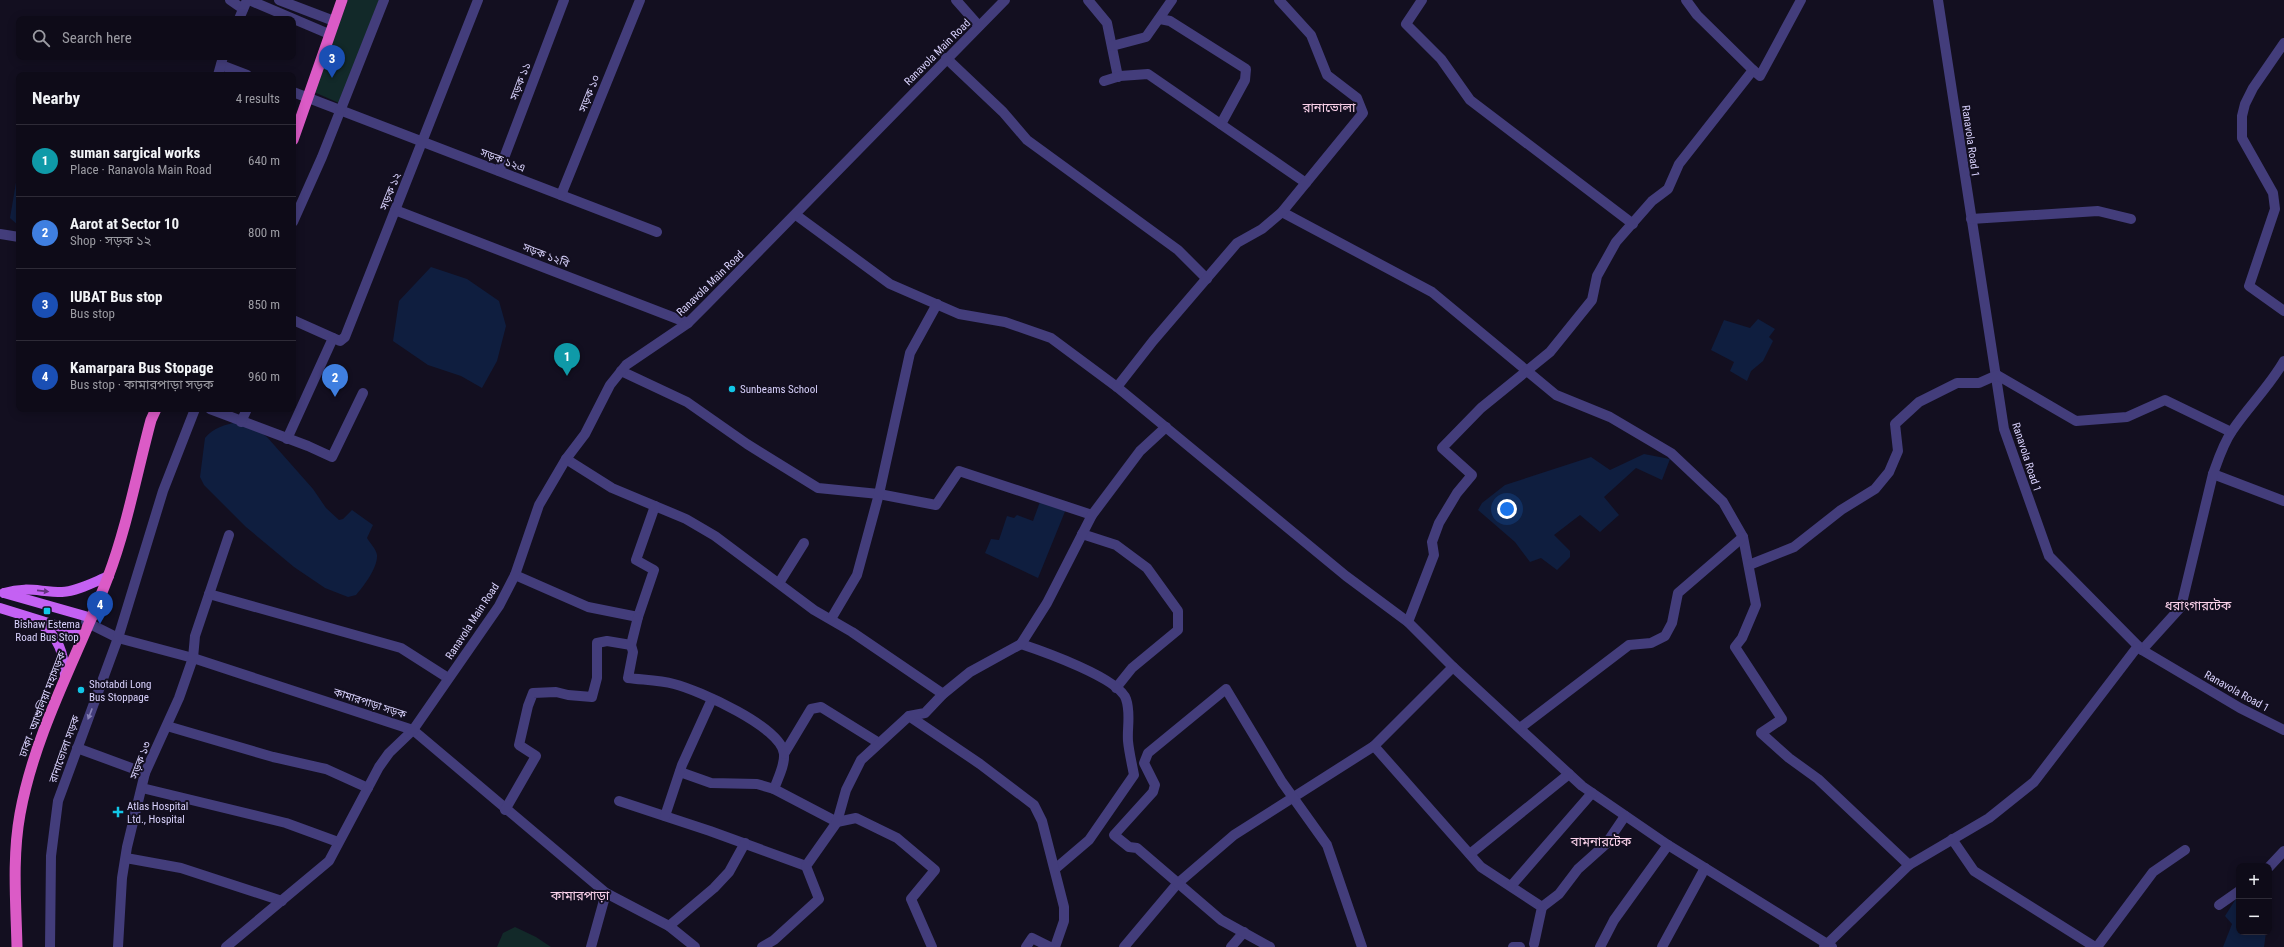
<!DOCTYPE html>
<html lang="en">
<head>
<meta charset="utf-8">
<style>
	:root { --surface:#0e0b18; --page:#171421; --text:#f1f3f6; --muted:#9b9ba2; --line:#2e2b37; --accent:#2563eb }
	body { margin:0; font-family:"Roboto Condensed","Noto Sans Bengali",sans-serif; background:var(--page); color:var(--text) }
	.controls { position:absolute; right:12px; bottom:12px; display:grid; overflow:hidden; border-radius:8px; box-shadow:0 2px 10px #0003 }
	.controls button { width:36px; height:36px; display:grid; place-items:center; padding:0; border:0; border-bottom:1px solid var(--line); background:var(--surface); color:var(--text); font:20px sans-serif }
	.you { position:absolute; left:1507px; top:509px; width:14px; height:14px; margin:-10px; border:3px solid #fff; border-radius:50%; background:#1a73e8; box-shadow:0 0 0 6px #1a73e833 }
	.badge { display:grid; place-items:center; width:26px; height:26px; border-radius:50%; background:var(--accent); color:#fff; font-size:13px; font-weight:700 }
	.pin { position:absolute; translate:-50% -33px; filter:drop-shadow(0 1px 2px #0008) }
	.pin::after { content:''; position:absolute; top:21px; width:14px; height:12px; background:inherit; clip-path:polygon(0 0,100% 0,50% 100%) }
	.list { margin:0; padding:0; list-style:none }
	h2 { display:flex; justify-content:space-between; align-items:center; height:52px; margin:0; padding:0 16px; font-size:17px }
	h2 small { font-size:13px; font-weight:400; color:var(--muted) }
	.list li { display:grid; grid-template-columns:26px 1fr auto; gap:12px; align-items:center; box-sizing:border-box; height:72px; padding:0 16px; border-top:1px solid var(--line) }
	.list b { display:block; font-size:15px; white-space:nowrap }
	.list p { margin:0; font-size:13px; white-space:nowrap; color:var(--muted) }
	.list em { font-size:13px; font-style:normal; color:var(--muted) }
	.icon { flex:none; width:22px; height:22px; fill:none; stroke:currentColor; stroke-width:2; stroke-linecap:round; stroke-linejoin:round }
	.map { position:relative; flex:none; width:2284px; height:947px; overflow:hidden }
	.search { position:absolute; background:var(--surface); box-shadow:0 2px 10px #0003; left:16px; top:16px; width:280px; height:44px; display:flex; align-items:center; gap:10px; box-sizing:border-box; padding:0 14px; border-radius:8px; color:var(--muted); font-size:15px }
	.panel { position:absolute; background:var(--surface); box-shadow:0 2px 10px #0003; left:16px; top:72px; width:280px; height:340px; border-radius:8px }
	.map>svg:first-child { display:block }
</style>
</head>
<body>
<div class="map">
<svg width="2284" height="947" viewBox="0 0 2284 947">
	<rect width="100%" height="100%" fill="#130f20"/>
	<!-- green -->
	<g fill="#122929">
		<polygon points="348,0 379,0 339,103 314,92"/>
		<polygon points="515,927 536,937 551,947 497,947 503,933"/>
	</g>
	<!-- water -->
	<g fill="#0f1e3f">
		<polygon points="19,165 19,226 10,218"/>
		<polygon points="431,267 467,279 499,301 506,326 497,361 482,388 461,376 428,365 393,341 399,301"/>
		<polygon points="1758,319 1775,329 1769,337 1773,341 1763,361 1751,371 1747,381 1730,371 1734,362 1711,350 1724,320 1750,328"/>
		<path d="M239,422L259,431L267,437L313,489L326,508L339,520L343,519L352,510L373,525L367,538C370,543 376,549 377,555C378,567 364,586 356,595L348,597L325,588L294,567L246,527L204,485L200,477L205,438C213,428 226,424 239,422Z"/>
		<polygon points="1644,454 1670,459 1662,480 1636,468 1604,497 1619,515 1600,532 1580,515 1554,535 1570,551 1570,557 1557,570 1541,558 1530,562 1515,542 1478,510 1482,503 1505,485 1591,457 1610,470"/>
		<polygon points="1041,499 1066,509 1038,578 985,553 991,539 999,540 1007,516 1014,518 1017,515 1033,521"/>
		<polygon points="2239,894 2239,932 2266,932 2264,947 2223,947 2232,924 2225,916"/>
	</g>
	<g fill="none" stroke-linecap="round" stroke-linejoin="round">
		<!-- minor -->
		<g stroke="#433d7b" stroke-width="10">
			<polyline points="230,0 243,9"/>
			<polyline points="249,0 329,34"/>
			<polyline points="279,0 334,21"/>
			<polyline points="956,0 979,26"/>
			<polyline points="1088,0 1107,23 1118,77"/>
			<polyline points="1422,0 1406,24 1441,59 1470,100 1633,224"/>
			<polyline points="1686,0 1697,15 1753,70"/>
			<polyline points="1938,0 2004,429 2049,556 2142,650 2240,708 2284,730"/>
			<polyline points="239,19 247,0"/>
			<polyline points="1160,19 1170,21 1246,69 1245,80 1221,124"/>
			<polyline points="2284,43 2253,88 2245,104 2242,116 2242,138 2273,193 2275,209 2249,286 2284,311"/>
			<polyline points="1112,46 1146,37 1172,0"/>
			<polyline points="946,58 1003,112 1027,140 1178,250 1207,279"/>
			<polyline points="221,65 247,75"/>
			<polyline points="218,75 223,57"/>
			<polyline points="1104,81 1120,76 1148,74 1306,183"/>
			<polyline points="293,92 657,232"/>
			<polyline points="499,171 564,0"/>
			<polyline points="561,195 640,0"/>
			<polyline points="395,210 688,323"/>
			<polyline points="1282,212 1432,292 1556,395 1610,417 1671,453 1723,502 1743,537 1756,605 1742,638 1735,647 1782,719 1761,733 1789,758 1818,779 1909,865"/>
			<polyline points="796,215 890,284 959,314 1005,322 1051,338 1117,387 1346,576 1408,622 1453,667 1582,786 1668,845 1832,947"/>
			<polyline points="1971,219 2098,211 2131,219"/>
			<polyline points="293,222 322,157 384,0"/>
			<polyline points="0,234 19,237"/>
			<polyline points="293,320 340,341 345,337 478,0"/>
			<polyline points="621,371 687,402 747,444 818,488 879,494 936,505 959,471 1092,515"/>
			<polyline points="1117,387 1153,341 1237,243 1262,229 1282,212 1363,113 1357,98 1327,75 1311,35 1279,0"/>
			<polyline points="210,409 308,446 332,457 363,393"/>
			<polyline points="241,422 247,409"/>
			<polyline points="287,439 333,338"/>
			<polyline points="566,459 612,488 686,519 715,536 814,610 852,632 943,694"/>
			<polyline points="2213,474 2284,501"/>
			<polyline points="1082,534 1116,545 1147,568 1178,611 1178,630 1132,668 1116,688"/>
			<polyline points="1749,565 1794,547 1841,510 1875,489 1889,472 1898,451 1895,424 1919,402 1957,383 1979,383 1997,375 2076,421 2127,417 2165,400 2231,432"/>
			<polyline points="515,575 588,607 638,617 654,570 636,560 655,506"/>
			<polyline points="779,583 804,543"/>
			<polyline points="209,594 401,648 448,678"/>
			<polyline points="831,619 857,575 879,494 910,353 937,304"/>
			<polyline points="86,622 118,638 193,658 413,730 606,893 669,926 695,947"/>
			<polyline points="1408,622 1434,555 1432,542 1439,523 1457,493 1472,475 1442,448 1481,408 1550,352 1592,300 1597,276 1616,242 1652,201 1668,189 1679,164 1753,70 1760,76 1801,0"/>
			<path d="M1021,644C1042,651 1119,678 1126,699C1131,713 1127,727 1128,741C1129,752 1132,764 1134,775L1089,840L1055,869"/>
			<path d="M631,645L633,652L628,678C643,680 659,680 674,684C698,690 782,727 784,754C785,765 778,778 774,789L837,822L856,818L897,838L935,870L911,899L932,947"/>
			<path d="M2142,650L2181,607L2213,474C2218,460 2223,444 2232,431C2248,407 2269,387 2284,361"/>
			<polyline points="909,716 980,764 1034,805 1042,821 1064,907 1064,921 1055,947"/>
			<polyline points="167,726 273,757 326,769 368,788"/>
			<polyline points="1520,728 1629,645 1651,643 1665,636 1672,623 1678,593 1743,537"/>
			<polyline points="1374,746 1481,867 1542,907 1534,944"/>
			<polyline points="77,748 145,773"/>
			<polyline points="784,754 811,709 821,707 879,743"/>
			<polyline points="680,772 711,783 757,784 774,789"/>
			<polyline points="142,788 286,823 338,842"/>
			<polyline points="619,801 710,831 806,866"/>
			<polyline points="505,810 536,756 519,745 528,706 533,693 556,692 568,695 592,697 597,678 597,643 607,641 631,645 638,617"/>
			<polyline points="665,816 682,765 712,699"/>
			<polyline points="1952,839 1974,871 2095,947"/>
			<polyline points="1470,854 1569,774"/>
			<polyline points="126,858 181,868 282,901"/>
			<polyline points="2269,867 2284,851"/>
			<polyline points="1511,886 1592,793"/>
			<polyline points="2219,905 2239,891"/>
			<polyline points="1542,907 1559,894 1578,869 1606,844 1625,816"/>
			<polyline points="669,926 714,888 729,872 745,843"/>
			<polyline points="50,947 51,856 58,801 118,638 163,491 195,409"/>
			<polyline points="118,947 122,878 127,847 145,773 179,698 193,658 195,636 229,535"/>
			<polyline points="226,947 329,861 379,767 389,753 413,730 499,606 515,575 539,505 566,459 585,434 610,385 626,365 688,323 707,304 1005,0"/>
			<polyline points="591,947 606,893"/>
			<polyline points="762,947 774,940 819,899 806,866 837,822 846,790 861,760 909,716 925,713 943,694 970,672 1021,644 1047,603 1092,515 1140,451 1166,427"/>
			<polyline points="1026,947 1032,938 1050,947"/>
			<polyline points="1124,947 1177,884 1234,835 1374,746 1453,667"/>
			<polyline points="1231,947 1244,932"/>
			<polyline points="1270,947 1221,920 1137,848 1129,847 1114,835 1153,792 1155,785 1144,763 1148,753 1226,689 1282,782 1327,845 1362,947"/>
			<polyline points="1513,947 1520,947"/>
			<polyline points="1600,947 1614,920 1668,845"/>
			<polyline points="1662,947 1705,868"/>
			<polyline points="1824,947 1909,865 1989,818 2034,782 2138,646"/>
			<polyline points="2097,947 2153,872 2185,850"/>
		</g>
		<!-- primary -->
		<g stroke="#c461f3" stroke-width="10">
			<path d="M4,593C28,586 39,592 62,592C78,591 94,582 109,576"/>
			<polyline points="4,593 92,618"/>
			<polyline points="0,608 84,634"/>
			<path d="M40,623C59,638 64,653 65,676"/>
		</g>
		<!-- trunk -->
		<g stroke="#db5bc6" stroke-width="11">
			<polyline points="293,140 342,0"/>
			<path d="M17,947C16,903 12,858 20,814C35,731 78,656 108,577C127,527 137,472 151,420L156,409"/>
		</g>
	</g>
	<!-- one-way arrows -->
	<defs><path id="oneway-solid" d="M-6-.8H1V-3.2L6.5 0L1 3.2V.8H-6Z"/></defs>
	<use fill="#63347f" href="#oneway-solid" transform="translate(43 591) rotate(6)"/>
	<use fill="#8680b5" href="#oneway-solid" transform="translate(90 714) rotate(111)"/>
	<!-- markers -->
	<g fill="#12c6e7" stroke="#130f20" stroke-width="1.5">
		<circle cx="732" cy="389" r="4"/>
		<rect x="43" y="607" width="8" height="8" rx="2"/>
		<circle cx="81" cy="690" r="4"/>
		<path d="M116 806h4v4h4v4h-4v4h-4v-4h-4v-4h4z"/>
	</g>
	<g text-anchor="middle" stroke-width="4" stroke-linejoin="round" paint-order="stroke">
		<!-- street labels -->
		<g font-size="11" fill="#d8d1fc" stroke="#130f20">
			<text transform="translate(937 52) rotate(-45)" y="4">Ranavola Main Road</text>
			<text transform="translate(520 81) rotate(-69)" y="4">সড়ক ১১</text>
			<text transform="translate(589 93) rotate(-68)" y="4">সড়ক ১০</text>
			<text transform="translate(1971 141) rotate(82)" y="4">Ranavola Road 1</text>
			<text transform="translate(503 160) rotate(21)" y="4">সড়ক ১২এ</text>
			<text transform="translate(390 191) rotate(-68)" y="4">সড়ক ১২</text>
			<text transform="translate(546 255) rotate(21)" y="4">সড়ক ১২বি</text>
			<text transform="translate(710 283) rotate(-44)" y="4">Ranavola Main Road</text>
			<text transform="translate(2027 457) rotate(72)" y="4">Ranavola Road 1</text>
			<text transform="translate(472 621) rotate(-57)" y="4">Ranavola Main Road</text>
			<text transform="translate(2237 691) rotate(29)" y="4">Ranavola Road 1</text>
			<text transform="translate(370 703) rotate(18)" y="4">কামারপাড়া সড়ক</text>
			<text transform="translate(42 704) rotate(-69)" y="4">ঢাকা - আশুলিয়া মহাসড়ক</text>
			<text transform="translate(64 749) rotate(-70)" y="4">রানাভোলা সড়ক</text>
			<text transform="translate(140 760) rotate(-69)" y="4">সড়ক ১৩</text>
		</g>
		<!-- poi labels -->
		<g font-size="11" fill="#d8d1fc" stroke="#130f20" text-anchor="start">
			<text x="740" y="393">Sunbeams School</text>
			<text x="47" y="628" text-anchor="middle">Bishaw Estema<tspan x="47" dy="13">Road Bus Stop</tspan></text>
			<text x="89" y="688">Shotabdi Long<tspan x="89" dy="13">Bus Stoppage</tspan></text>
			<text x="127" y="810">Atlas Hospital<tspan x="127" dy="13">Ltd., Hospital</tspan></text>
		</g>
		<!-- quarter labels -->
		<g font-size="13" fill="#fcd3eb" stroke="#130f20">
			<text x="1329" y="112">রানাভোলা</text>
			<text x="2198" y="610">ধরাংগারটেক</text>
			<text x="1601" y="846">বামনারটেক</text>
			<text x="580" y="900">কামারপাড়া</text>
		</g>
	</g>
</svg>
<div class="controls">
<button>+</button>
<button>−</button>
</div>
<div class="you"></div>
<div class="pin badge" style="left:567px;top:376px;background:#0f9aa8">1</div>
<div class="pin badge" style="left:335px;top:397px;background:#3f7fe0">2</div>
<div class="pin badge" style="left:332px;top:78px;background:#1a4fb4">3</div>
<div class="pin badge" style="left:100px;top:624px;background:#1a4fb4">4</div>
<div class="search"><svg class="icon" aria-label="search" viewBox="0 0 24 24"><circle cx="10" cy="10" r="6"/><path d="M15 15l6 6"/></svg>Search here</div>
<section class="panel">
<h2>Nearby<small>4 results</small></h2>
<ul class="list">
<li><span class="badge" style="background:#0f9aa8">1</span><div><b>suman sargical works</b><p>Place · Ranavola Main Road</p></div><em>640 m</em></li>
<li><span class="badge" style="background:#3f7fe0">2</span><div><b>Aarot at Sector 10</b><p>Shop · সড়ক ১২</p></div><em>800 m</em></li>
<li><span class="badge" style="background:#1a4fb4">3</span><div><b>IUBAT Bus stop</b><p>Bus stop</p></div><em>850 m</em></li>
<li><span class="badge" style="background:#1a4fb4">4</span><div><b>Kamarpara Bus Stopage</b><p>Bus stop · কামারপাড়া সড়ক</p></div><em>960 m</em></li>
</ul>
</section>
</div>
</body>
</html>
